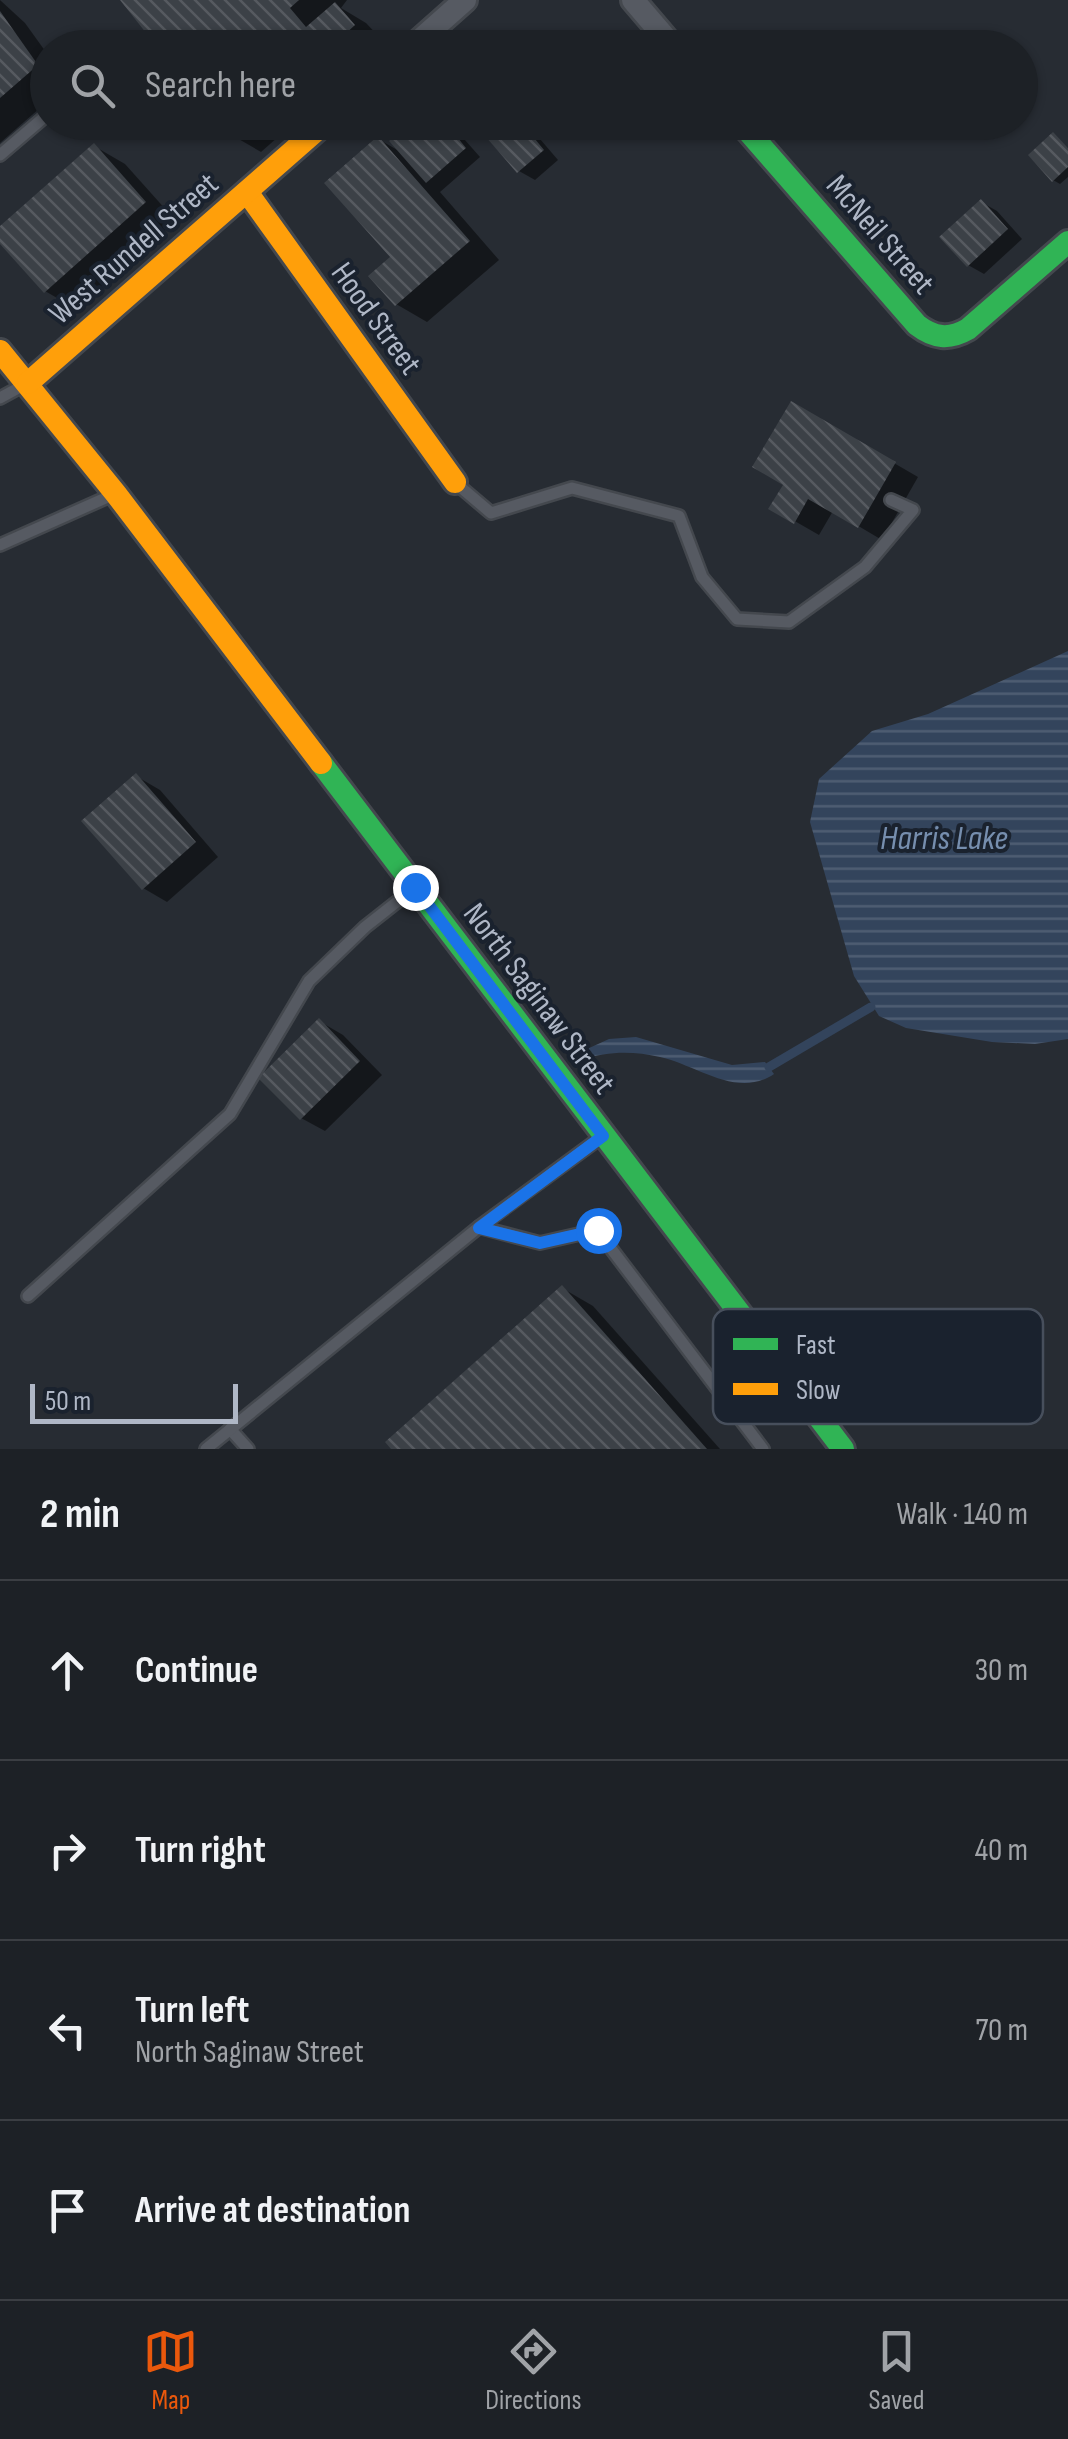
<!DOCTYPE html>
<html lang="en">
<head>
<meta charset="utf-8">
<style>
	:root { --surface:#1d2126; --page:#25292e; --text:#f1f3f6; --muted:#a0a3a7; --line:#3b3e43; --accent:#ea580c }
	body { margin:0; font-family:"Sofia Sans Condensed",sans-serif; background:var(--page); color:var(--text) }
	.scale { position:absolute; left:30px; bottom:25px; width:208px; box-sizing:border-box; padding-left:10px; border:5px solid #afb7c6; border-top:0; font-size:28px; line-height:35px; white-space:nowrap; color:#afb7c6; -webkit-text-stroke:8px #1a222e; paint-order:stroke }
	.stop { position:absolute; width:30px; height:30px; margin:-22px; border:8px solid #1a73e8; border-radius:50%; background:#fff }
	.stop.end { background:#1a73e8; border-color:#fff; box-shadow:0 2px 10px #0008 }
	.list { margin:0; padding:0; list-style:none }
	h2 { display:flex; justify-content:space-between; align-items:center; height:130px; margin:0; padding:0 40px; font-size:42px }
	h2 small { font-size:32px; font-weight:400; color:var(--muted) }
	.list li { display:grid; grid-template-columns:65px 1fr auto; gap:30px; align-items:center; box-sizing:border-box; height:180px; padding:0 40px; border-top:2px solid var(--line) }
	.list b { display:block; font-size:38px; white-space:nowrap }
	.list p { margin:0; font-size:32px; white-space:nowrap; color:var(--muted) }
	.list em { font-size:32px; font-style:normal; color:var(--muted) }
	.icon { flex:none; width:55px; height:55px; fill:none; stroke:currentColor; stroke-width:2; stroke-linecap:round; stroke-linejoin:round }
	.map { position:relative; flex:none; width:1068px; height:1449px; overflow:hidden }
	.search { position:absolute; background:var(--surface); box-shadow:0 2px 8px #0004; left:30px; right:30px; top:30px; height:110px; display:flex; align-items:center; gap:25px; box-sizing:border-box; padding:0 35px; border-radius:55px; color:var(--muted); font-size:38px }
	.sheet { height:850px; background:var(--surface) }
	nav { display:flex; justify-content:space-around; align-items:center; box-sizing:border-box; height:140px; border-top:2px solid var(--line); background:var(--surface); font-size:28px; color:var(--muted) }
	nav a { display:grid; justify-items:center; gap:5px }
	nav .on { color:var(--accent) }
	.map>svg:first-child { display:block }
</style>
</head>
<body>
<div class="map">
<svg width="1068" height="1449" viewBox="0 0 1068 1449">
	<defs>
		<pattern id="water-rules" width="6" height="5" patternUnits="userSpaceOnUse" patternTransform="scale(2.5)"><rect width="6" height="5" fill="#33445c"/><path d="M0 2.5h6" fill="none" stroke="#4e5d72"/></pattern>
		<pattern id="building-back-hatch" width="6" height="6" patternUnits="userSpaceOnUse" patternTransform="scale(2.5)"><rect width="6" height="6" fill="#3c4147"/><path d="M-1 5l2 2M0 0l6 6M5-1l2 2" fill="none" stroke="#565a60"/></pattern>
	</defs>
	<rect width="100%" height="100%" fill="#272c33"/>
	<!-- water -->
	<g fill="url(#water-rules)">
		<polygon points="1068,651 1068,1039 1035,1044 992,1042 906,1028 879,1016 854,976 810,822 819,779 872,731 928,714"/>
		<path d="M636,1037L732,1065L765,1062L774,1074C737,1099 697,1065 660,1057C633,1051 608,1051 581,1060L576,1054L609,1039Z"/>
	</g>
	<!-- shadow -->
	<g fill="#0007">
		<polygon points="0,0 25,23 48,55 48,101 0,143"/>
		<polygon points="123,0 347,0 341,8 366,23 385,43 380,48 161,48"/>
		<polygon points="221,122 295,122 261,152 230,134"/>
		<polygon points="413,122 449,122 480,157 440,192 499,260 427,322 396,304 378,139 401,152"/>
		<polygon points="506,122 528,125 558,160 535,180 519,171"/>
		<polygon points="1053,135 1068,148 1068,177 1060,184 1053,180"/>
		<polygon points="94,146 125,164 176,221 76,309 45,291 0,240 0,229"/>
		<polygon points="981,202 997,211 1022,239 984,274 968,265"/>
		<polygon points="792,404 918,477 882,540 833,511 819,535 772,508 786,484"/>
		<polygon points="136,776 160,790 218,857 167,902 143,888"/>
		<polygon points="319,1021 343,1035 382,1075 325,1131 301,1118"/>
		<polygon points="562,1288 593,1306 720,1449 394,1449"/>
	</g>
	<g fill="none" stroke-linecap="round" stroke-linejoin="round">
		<!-- stream -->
		<polyline stroke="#33445c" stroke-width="9" points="769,1067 871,1007"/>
	</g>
	<!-- building -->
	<g fill="url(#building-back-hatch)">
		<polygon points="120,0 299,0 290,8 306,27 335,2 355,25 330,48 158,48"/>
		<polygon points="0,11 38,65 0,98"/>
		<polygon points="218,122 244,122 228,136"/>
		<polygon points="410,122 445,122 466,148 426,183 389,141"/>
		<polygon points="502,122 521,122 544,150 517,173 486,137"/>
		<polygon points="1053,132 1068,148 1068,167 1052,182 1028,155"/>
		<polygon points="378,136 470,241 395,306 368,276 390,257 324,183"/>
		<polygon points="94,143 146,202 44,293 0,244 0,226"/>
		<polygon points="981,199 1008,229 967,267 939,237"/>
		<polygon points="791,401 896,462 858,528 808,499 794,524 768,509 783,485 752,467"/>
		<polygon points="136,773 196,842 142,890 81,821"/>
		<polygon points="319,1018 360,1061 300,1120 258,1078"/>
		<polygon points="562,1285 707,1449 391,1449 385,1442"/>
	</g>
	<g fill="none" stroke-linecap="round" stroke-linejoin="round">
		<!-- lane casing -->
		<g stroke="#44484e" stroke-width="16">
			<g id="lane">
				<polyline points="0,155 48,114"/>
				<polyline points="0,398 22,386"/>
				<polyline points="458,485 491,513 572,488 679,516 702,577 737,619 789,622 865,567 913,510 891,500"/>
				<polyline points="0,545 110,496"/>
				<polyline points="479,1227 540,1243 597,1230 763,1449"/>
				<polyline points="28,1296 230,1114 309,981 365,927 412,890"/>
				<polyline points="230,1429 248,1449"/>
				<polyline points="206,1449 479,1227 600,1138"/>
			</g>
		</g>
		<!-- street casing -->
		<g stroke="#44484e" stroke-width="28">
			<g id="street">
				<polyline points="633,0 674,48"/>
				<polyline points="411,48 465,0"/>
			</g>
		</g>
		<!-- fast casing -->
		<g stroke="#44484e" stroke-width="28">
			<g id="fast">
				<path d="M740,122L917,325C934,338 949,340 968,329L1068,242"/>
				<polyline points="321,763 843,1449"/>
			</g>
		</g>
		<!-- slow casing -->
		<g stroke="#44484e" stroke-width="28">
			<g id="slow">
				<polyline points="247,192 455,482"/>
				<polyline points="0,351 116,494 321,763"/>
				<polyline points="28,383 326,122"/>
			</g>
		</g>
		<!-- lane -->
		<use href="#lane" stroke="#565a62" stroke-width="11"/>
		<!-- street -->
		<use href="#street" stroke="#565a62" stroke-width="22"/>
		<!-- fast -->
		<use href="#fast" stroke="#30b455" stroke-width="22"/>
		<!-- slow -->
		<use href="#slow" stroke="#ff9f0a" stroke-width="22"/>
	</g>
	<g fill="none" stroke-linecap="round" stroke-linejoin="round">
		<!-- route -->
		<polyline stroke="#1a73e8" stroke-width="12" points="415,887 603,1136 479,1228 540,1243 598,1230"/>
	</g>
	<g text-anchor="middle" stroke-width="8" stroke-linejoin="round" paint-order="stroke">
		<!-- street labels -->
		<g font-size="32" fill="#afb7c6" stroke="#1a222e">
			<text transform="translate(881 234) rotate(49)" y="11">McNeil Street</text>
			<text transform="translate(133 248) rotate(-41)" y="11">West Rundell Street</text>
			<text transform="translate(377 318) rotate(54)" y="11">Hood Street</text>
			<text transform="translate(540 998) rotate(53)" y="11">North Saginaw Street</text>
		</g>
		<!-- water labels -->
		<g font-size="35" font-style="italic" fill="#768eae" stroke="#1a222e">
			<text x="944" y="849">Harris Lake</text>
		</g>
	</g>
	<!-- legend -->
	<rect x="713" y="1309" width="330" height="115" rx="15" fill="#1a222e" stroke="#474f5c" stroke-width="2.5"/>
	<rect x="733" y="1338" width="45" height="12" fill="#30b455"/>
	<rect x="733" y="1383" width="45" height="12" fill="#ff9f0a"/>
	<g font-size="28" fill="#afb7c6">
		<text x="796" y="1354">Fast</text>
		<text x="796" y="1399">Slow</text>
	</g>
</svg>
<div class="scale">50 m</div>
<div class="stop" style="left:598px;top:1230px"></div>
<div class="stop end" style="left:415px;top:887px"></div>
<div class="search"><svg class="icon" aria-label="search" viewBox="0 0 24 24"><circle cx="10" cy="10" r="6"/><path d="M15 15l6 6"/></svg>Search here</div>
</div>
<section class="sheet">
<h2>2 min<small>Walk · 140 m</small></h2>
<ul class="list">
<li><svg class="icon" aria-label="ahead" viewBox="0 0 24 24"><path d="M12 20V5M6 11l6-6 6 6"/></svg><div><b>Continue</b></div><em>30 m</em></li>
<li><svg class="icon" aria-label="right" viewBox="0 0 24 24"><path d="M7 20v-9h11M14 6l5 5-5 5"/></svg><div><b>Turn right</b></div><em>40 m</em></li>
<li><svg class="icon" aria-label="left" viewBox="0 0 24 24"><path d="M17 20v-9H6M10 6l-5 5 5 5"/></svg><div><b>Turn left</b><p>North Saginaw Street</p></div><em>70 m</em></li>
<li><svg class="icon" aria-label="arrive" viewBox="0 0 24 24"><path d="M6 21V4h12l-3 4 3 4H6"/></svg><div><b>Arrive at destination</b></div></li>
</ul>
</section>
<nav>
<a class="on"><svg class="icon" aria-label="map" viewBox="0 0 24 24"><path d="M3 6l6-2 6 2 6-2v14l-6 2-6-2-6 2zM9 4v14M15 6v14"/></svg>Map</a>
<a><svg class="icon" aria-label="directions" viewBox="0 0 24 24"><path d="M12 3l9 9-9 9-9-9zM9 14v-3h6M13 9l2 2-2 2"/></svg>Directions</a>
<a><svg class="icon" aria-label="saved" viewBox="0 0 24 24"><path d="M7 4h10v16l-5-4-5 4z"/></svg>Saved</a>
</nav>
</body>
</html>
